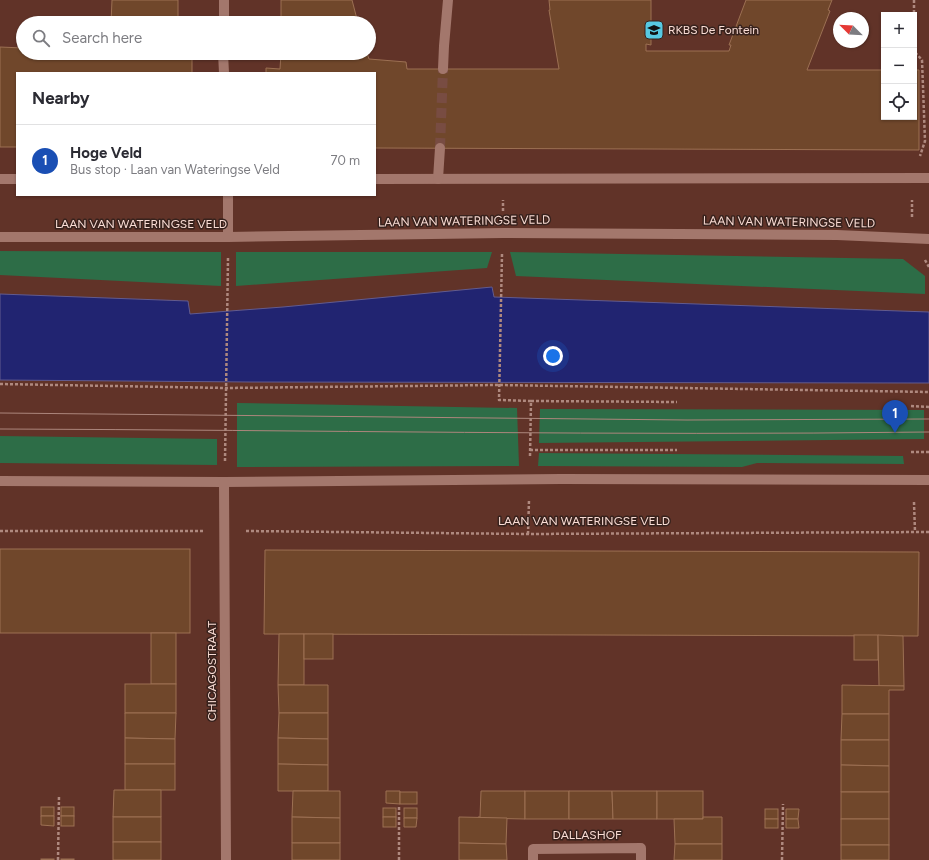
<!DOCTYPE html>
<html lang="en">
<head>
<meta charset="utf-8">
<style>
	:root { --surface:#fff; --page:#f2f2f3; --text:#2b2b33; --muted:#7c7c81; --line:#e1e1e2; --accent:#3f7282 }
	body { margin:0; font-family:Figtree,sans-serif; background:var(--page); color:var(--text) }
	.controls { position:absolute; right:12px; top:12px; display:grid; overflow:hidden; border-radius:0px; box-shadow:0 1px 3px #0004 }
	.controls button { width:36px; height:36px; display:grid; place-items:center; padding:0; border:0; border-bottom:1px solid var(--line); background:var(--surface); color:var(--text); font:20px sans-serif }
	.compass { position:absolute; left:833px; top:12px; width:36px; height:36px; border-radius:50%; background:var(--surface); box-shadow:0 1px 3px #0004; rotate:294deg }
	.you { position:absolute; left:553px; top:356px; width:14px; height:14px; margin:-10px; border:3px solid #fff; border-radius:50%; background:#1a73e8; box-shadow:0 0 0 6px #1a73e833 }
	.badge { display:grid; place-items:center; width:26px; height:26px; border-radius:50%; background:var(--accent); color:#fff; font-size:13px; font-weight:700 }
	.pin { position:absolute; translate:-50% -33px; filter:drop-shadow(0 1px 2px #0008) }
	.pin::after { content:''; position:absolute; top:21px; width:14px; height:12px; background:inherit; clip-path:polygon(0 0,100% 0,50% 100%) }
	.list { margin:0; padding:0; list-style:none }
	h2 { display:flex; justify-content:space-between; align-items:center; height:52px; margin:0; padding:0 16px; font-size:17px }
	h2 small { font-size:13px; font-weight:400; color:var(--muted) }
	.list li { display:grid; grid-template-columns:26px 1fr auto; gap:12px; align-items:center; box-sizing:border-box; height:72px; padding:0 16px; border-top:1px solid var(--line) }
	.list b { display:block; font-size:15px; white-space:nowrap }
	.list p { margin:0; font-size:13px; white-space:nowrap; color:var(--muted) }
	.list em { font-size:13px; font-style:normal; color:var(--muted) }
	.icon { flex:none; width:22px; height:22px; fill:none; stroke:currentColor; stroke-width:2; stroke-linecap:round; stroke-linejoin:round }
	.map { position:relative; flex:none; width:929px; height:860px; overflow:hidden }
	.search { position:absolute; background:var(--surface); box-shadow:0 1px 3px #0004; left:16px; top:16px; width:360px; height:44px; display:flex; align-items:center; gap:10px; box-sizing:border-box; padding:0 14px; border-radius:22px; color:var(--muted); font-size:15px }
	.panel { position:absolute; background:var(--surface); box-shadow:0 1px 3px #0004; left:16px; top:72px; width:360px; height:124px; border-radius:0px }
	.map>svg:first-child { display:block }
</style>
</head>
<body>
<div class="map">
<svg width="929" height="860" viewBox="0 0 929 860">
	<rect width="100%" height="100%" fill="#613328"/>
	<!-- green -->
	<g fill="#2d6d47">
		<polygon points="0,251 221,252 221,286 0,275"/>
		<polygon points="236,252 492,252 487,268 236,286"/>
		<polygon points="510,252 903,259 925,276 925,294 516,276"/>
		<polygon points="237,403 517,408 519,466 237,467"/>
		<polygon points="540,409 924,410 924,439 539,443"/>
		<polygon points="0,436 217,439 217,465 0,463"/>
		<polygon points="539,453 903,456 904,464 757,463 742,467 538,466"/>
	</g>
	<!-- water -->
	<polygon fill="#212471" stroke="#625b8f" points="492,287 494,297 929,312 929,383 251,382 0,380 0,294 188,301 190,314 283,307"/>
	<!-- building -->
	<g fill="#70472b" stroke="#9c7053">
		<polygon points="112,0 178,0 178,23 111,23"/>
		<polygon points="281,0 352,0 358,23 281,23"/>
		<polygon points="549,0 651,0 651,45 646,44 646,51 729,51 731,45 729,45 746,0 832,0 828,10 830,11 807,70 884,70 884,117 914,117 914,70 919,70 919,150 375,148 375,73 266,73 266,68 280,69 281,53 367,53 369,59 406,62 407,69 559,69 549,10 550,10"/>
		<polygon points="0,47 23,48 23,53 192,53 192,73 17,73 17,147 0,147"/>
		<rect x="0" y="549" width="190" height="84"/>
		<polygon points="265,550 919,552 918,636 264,634"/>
		<rect x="151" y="633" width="25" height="51"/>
		<polygon points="279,634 304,634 304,685 278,685"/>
		<rect x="304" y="634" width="29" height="25"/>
		<rect x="854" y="635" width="24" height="25"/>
		<polygon points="878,635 903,636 904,686 879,686"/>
		<rect x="125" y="684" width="51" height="29"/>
		<polygon points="278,685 328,685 328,713 279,713"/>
		<polygon points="842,685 904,686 904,690 889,690 889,714 842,714"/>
		<polygon points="125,713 176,713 175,739 125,738"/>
		<polygon points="279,713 328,713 328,739 278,738"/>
		<polygon points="842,714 889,714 889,740 841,740"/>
		<polygon points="125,738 175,739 175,764 125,764"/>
		<polygon points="278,738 328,739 328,765 278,764"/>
		<polygon points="841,740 889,740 889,766 841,765"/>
		<rect x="125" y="764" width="50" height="26"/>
		<polygon points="278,764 328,765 328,791 278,791"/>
		<polygon points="841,765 889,766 889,792 841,792"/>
		<polygon points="114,790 161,790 161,817 113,817"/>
		<polygon points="293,791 340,791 340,818 292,817"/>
		<polygon points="386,791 400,791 400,804 386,803"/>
		<polygon points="481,791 525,791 525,819 478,818 478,817 480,817"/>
		<rect x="525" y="791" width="44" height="28"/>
		<polygon points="569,791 612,791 613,819 569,819"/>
		<polygon points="612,791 657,791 657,819 613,819"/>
		<rect x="657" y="791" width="46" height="28"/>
		<rect x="400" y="792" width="17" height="12"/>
		<rect x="841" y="792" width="48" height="27"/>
		<rect x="41" y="807" width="13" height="9"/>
		<rect x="61" y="807" width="13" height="9"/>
		<rect x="383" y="808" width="13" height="9"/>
		<rect x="404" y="808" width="13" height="10"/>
		<rect x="765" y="809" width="13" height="10"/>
		<polygon points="786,809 799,809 798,819 786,819"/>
		<polygon points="41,816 54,816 54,826 41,825"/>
		<rect x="61" y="816" width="13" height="10"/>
		<rect x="113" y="817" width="48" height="25"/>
		<polygon points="292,817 340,818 340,843 292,843"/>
		<rect x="383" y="817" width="13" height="10"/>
		<polygon points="459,817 507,818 506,844 459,843"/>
		<polygon points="703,817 722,817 722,844 675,844 674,819 703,819"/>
		<polygon points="404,818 417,818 416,827 404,827"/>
		<rect x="765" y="819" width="13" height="9"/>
		<polygon points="786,819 798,819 799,828 786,828"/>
		<rect x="841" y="819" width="48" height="26"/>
		<rect x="113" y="842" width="48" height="18"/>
		<rect x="292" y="843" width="48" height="17"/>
		<polygon points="459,843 506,844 507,860 459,860"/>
		<polygon points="675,844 722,844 722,860 674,860"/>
		<rect x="841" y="845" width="48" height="15"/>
		<rect x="41" y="859" width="13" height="1"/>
		<rect x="61" y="859" width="13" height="1"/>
	</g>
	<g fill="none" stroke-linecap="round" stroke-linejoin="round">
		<!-- minor-tunnel -->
		<polyline stroke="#784c42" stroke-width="10" stroke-dasharray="10 5" stroke-linecap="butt" points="440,148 443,69"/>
		<!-- path -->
		<g stroke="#af897f" stroke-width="2.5" stroke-dasharray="3 2" stroke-linecap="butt">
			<polyline points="914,0 914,15"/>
			<polyline points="914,33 914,51 922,60 925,141 920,156"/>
			<polyline points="503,211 503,200"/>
			<polyline points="912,217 912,200"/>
			<polyline points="502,254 499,400 531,401 530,457"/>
			<polyline points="925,260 929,267"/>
			<polyline points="0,384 226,388 499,385 929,392"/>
			<polyline points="531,401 677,402"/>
			<polyline points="911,406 929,407"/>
			<polyline points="530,450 677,450"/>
			<polyline points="911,452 929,452"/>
			<polyline points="225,461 228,258"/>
			<polyline points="914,502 915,532"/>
			<polyline points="0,531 203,531"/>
			<polyline points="246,531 528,534 929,532"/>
			<polyline points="528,534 529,500"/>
			<polyline points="58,860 59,795"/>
			<polyline points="399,860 399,806"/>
			<polyline points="782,860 783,804"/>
		</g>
		<!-- minor -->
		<g stroke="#a3776c" stroke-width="10">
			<polyline points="224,23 224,0"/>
			<polyline points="223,53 224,73"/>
			<polyline points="443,69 444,46 448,0"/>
			<polyline points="0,179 17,179"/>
			<polyline points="375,179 929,178"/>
			<polyline points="438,179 440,148"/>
			<polyline points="0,237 228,237 503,233 837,235 929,239"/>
			<polyline points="228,237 228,195"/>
			<polyline points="0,481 224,482 561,479 929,480"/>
			<polyline points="224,482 226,860"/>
			<polyline points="533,860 533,849 641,848 641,860"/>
		</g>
		<!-- tram -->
		<g stroke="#ac867c" stroke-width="1">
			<polyline points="0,413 687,420 929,419"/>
			<path d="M0,429C310,430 619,436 929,432"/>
		</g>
	</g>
	<!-- icons -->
	<defs>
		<g id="school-square" transform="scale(1)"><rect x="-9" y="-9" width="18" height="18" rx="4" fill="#57c9e2" stroke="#37221d"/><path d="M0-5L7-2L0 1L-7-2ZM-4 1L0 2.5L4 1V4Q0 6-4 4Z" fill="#111"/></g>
	</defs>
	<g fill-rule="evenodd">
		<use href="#school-square" x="654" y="30"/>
	</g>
	<g text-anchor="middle" stroke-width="3" stroke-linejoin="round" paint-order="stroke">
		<!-- poi labels -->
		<g font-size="12" fill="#fadcd4" stroke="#37221d" text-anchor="start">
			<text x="668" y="34">RKBS De Fontein</text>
		</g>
		<!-- street labels -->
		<g font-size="12" fill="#fadcd4" stroke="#37221d">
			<text transform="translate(464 221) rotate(-1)" y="4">LAAN VAN WATERINGSE VELD</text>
			<text transform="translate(789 222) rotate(1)" y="4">LAAN VAN WATERINGSE VELD</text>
			<text x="141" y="228">LAAN VAN WATERINGSE VELD</text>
			<text x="584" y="525">LAAN VAN WATERINGSE VELD</text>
			<text transform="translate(212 671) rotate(-90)" y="4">CHICAGOSTRAAT</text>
			<text x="587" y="839">DALLASHOF</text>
		</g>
	</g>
</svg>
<div class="controls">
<button>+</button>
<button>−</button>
<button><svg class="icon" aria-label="locate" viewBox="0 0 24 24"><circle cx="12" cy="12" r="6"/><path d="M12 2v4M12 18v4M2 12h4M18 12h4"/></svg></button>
</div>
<svg class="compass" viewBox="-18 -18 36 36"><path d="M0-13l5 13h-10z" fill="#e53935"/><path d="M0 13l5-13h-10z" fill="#7c7c81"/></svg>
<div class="you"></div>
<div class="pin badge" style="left:895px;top:433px;background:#1a4fb4">1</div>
<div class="search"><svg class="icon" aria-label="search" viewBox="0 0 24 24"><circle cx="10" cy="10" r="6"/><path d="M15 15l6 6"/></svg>Search here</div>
<section class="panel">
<h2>Nearby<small></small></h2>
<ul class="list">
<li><span class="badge" style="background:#1a4fb4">1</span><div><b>Hoge Veld</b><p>Bus stop · Laan van Wateringse Veld</p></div><em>70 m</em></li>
</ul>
</section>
</div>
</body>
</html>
